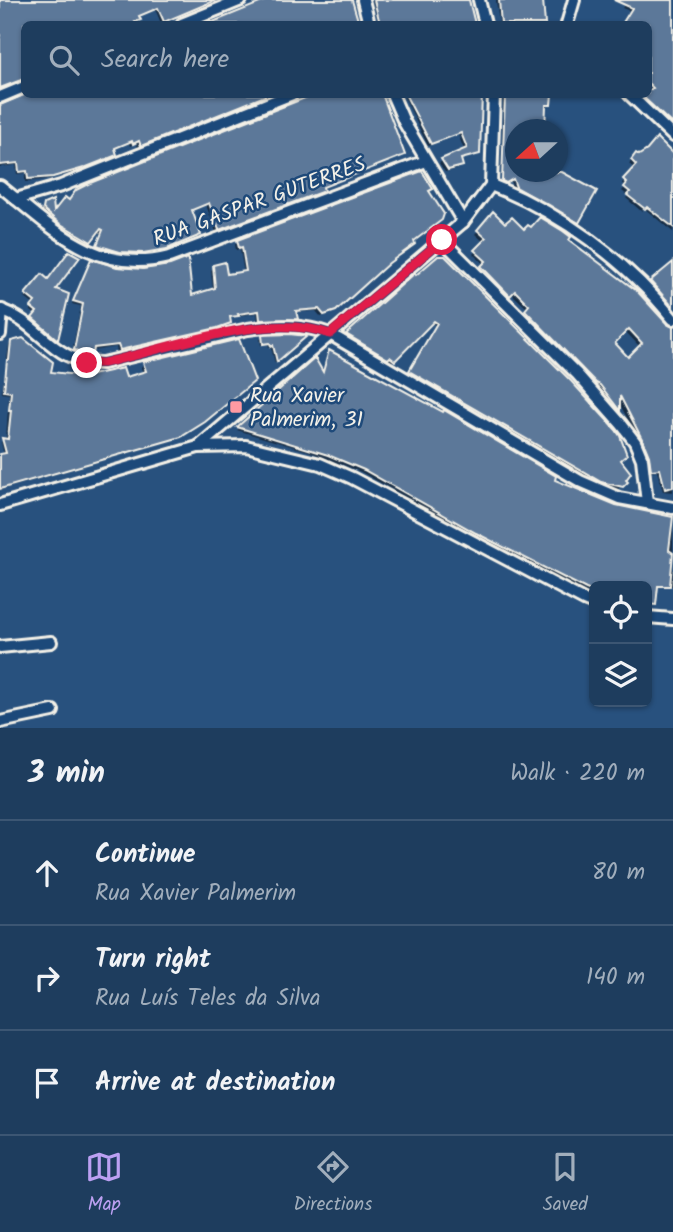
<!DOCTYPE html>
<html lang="en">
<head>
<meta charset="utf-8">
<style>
	:root { --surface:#1e3d5e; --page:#264464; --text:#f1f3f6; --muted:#a1aebc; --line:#3c5673; --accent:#bca0f2 }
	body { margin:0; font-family:Kalam,sans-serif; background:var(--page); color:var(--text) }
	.controls { position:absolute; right:21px; bottom:21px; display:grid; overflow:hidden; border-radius:10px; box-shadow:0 2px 5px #0004 }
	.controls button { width:63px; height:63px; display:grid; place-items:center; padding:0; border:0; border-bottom:2px solid var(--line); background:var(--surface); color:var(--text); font:35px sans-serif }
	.compass { position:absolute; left:505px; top:119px; width:63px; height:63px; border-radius:50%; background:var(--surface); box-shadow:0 2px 5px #0004; rotate:249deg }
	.stop { position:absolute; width:21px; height:21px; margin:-16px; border:5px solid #e11d48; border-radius:50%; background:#fff }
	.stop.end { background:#e11d48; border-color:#fff; box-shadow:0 2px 7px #0008 }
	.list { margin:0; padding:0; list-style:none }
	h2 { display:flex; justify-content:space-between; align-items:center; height:91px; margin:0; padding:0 28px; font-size:30px }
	h2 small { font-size:23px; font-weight:400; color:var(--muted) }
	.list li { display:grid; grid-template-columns:46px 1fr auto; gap:21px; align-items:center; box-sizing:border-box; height:105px; padding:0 28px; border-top:2px solid var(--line) }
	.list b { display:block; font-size:26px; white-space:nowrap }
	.list p { margin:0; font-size:23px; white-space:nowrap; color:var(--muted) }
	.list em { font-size:23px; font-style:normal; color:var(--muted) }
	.icon { flex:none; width:38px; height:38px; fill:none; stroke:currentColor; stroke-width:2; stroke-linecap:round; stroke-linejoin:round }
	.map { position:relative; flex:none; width:673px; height:728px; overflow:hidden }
	.search { position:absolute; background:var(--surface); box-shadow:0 2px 5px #0004; left:21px; right:21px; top:21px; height:77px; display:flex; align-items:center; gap:18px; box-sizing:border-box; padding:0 24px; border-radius:10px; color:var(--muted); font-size:26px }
	.sheet { height:406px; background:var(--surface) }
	nav { display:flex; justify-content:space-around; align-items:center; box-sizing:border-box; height:98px; border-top:2px solid var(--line); background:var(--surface); font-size:19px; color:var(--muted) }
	nav a { display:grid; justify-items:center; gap:4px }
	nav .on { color:var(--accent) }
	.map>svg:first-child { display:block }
</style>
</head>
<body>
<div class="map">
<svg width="673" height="728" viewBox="0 0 673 728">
	<rect width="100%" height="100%" fill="#28517e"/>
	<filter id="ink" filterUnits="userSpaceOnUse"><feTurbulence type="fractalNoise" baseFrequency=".0143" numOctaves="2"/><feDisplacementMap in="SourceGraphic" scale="14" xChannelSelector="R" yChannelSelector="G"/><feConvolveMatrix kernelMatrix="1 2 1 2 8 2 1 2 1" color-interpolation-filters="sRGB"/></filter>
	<g filter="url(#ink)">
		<!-- shadow -->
		<g fill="#0007" fill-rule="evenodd">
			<polygon points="0,0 219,0 161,23 155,9 138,17 139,19 134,24 24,24 24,77 0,86"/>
			<polygon points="271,0 351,0 357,24 211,24"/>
			<polygon points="372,0 467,0 473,24 379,24"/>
			<polygon points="490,0 546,0 542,5 544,24 495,24 499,22 496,0"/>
			<polygon points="631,0 673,0 673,131 640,100 648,94 648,24 622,24 630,11 622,8"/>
			<polygon points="128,94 271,94 138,147 136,143 130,146 129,143 113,149 115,155 112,158 80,171 49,179 25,182 25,173 17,174 16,165 0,167 0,109"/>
			<polygon points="296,94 380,94 403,154 321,189 319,193 216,232 206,205 190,211 199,235 163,252 138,255 117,254 95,248 101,234 97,231 87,244 53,224 41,212 45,206 53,215 68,202 295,103 298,100"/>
			<polygon points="403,94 480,94 478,153 460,160 461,166 458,169 445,172 439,163 464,150 458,134 428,146"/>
			<polygon points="503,94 550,94 550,105 516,130 516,172 558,171 595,192 575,224 513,190 510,180 501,184"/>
			<polygon points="636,155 673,156 673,232 644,208 641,211 626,198 628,196 622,191 626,186 622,183 635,169 629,164"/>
			<polygon points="428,192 412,242 332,313 321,317 316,311 294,312 296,318 293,321 258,322 257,313 236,316 228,319 226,325 212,330 117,352 116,347 92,351 89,356 72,352 81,306 72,304 91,261 191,298 213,291 211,270 214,267 226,276 244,273 240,249 236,250 235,244 238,241"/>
			<path d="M493,214L505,225L567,240L673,333V492L663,491L657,471L649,472L640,442L618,401L616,412L597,388L593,386L523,314L528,309L511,293L506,297L480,270L485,265L473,254L484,242L475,234ZM625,331L640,347L628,359L613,343Z"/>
			<polygon points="673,264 673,310 648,285"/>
			<polygon points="42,276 48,281 53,290 67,295 55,341 31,322 36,315 30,310 34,305 24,297"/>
			<polygon points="415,276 619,460 621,486 618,489 602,485 407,374 436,326 431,322 391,363 386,358 384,360 345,337"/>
			<polygon points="263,337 303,338 275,363 271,347 269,347 268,344 261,345 260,339"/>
			<polygon points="11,342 48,374 125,379 143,374 141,367 144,364 200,424 177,439 0,490 0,456 4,455 1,442 6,440 9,394 2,393 9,345"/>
			<polygon points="329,353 552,481 620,517 673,519 673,586 657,585 654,605 651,607 647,606 647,586 613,586 624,543 609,539 591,594 558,580 473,535 361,472 308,451 237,430 314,361 322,374"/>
		</g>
		<!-- building -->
		<g fill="#5b7899" stroke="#f4f1e8" stroke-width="2" fill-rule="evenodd">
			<polygon points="0,0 216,0 164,22 158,8 139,16 141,20 135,22 136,24 24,24 24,79 0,88"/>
			<polygon points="267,0 352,0 359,24 208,24"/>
			<polygon points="374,0 469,0 475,24 380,24"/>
			<polygon points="499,0 543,0 545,24 501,24"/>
			<polygon points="614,0 673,0 673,125 642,96 648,94 648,91 653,88 648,83 648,24 622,24 632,8"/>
			<polygon points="26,94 265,94 265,96 141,146 139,141 133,144 132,141 115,148 117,155 84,168 53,177 28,179 27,171 19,172 18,163 0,165 0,105"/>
			<polygon points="315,94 382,94 405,155 323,187 324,191 219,230 209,203 192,210 201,235 167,249 143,253 120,252 100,246 97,245 103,230 101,229 91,242 59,223 43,209 44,204 53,200 54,211 65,197 69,200 76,190 90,183"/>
			<polygon points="405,94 482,94 480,154 461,159 463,166 448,170 441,159 467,148 461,133 431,144"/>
			<polygon points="505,94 552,94 551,105 546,105 545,130 515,130 515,172 562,172 597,191 579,223 516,187 513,179 506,183 502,181"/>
			<polygon points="657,138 673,154 673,227 647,207 645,209 627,195 630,192 624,187 627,183 623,179 636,165 631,160 636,153 639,155 647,150"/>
			<polygon points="422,171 433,189 429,191 444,214 442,220 414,241 415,244 389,263 336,311 324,315 319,309 296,311 298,319 260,320 259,311 238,314 239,316 230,317 231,323 217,328 120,350 118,345 94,348 93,354 74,350 83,304 73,301 91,259 117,267 143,269 170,265 188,258 192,295 215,288 213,265 225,262 227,274 246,271 242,247 239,248 237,240"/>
			<path d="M493,211L505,223L512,217L524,229L528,225L531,227L540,217L563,231L571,237L569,240L637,291L667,324L673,327V487L665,489L660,469L651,470L649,456L642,439L620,396V411L600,385L596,383L525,310L529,305L515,291L510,296L481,266L486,261L474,250L486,238L477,230ZM629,329L642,343L628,357L615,343Z"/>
			<polygon points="69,251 80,257 56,289 69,294 58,340 32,318 37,312 31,307 35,302 25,294 42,274 48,279"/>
			<polygon points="438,256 445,256 452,263 571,381 616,430 620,436 627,455 621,460 631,473 626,480 628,482 623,487 601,482 409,371 437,323 434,321 395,361 390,357 388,359 346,334 415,273 416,275"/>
			<polygon points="673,262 673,307 650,281"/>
			<polygon points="289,334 307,336 277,362 273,345 271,346 270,343 263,344 262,335"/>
			<polygon points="23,338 53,362 51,372 87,376 123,368 126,377 146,371 143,362 239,339 255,381 205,422 181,437 0,489 0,454 6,453 2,438 8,439 11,410 9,410 11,392 4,391 7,360 9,360 11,341"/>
			<polygon points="329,350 443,412 444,410 556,476 555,480 616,505 673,517 669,550 673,553 670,586 658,586 656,605 647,604 647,586 594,586 594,592 586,589 476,533 364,470 328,455 237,427 315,358 323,372"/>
		</g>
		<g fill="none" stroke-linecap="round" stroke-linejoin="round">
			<!-- street casing -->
			<g stroke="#f4f1e8" stroke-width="16">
				<g id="street">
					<polyline points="363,0 369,24"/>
					<polyline points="479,0 485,24"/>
					<polyline points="182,24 241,0"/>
					<polyline points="567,24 574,0"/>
					<polyline points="392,94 404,122 463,222"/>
					<polyline points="629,94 673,136"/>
					<polyline points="0,97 24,87"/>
					<path d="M491,185C560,212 627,261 673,319"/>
					<path d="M0,186C52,227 96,276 169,257L426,161"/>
					<polyline points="16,199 61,186 292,94"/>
					<polyline points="442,240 577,374 622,425 635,442 642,459 647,503"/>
					<path d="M0,310C42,323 51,364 103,363L248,329C276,325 303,324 330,334L580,481L619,498L673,508"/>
					<polyline points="0,334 2,310"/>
					<polyline points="198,447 463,222 491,185 494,94"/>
					<polyline points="0,505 198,447 246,446 320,464 352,478 584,600 594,604"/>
					<polyline points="647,617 673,619"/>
					<polyline points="0,647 51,642"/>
					<polyline points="0,722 53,711"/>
				</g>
			</g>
			<!-- street -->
			<use href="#street" stroke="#1f4a7a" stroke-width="10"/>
		</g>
	</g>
	<g fill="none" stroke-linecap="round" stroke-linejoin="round" filter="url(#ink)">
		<!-- route -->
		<path stroke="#e11d48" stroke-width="9" d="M87,363H103C169,349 265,310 330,334L442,240"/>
	</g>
	<!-- markers -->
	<rect fill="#ff9aa2" stroke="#1f4a7a" stroke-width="2.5" x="229" y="400" width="14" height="14" rx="3.5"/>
	<g text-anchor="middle" stroke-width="5" stroke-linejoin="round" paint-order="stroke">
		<!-- street labels -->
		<g font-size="21" fill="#f4f1e8" stroke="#1f4a7a">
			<text transform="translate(259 201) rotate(-20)" y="7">RUA GASPAR GUTERRES</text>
		</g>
		<!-- poi labels -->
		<g font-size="21" fill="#f4f1e8" stroke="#1f4a7a" text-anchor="start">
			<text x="250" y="402">Rua Xavier<tspan x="250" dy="24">Palmerim, 31</tspan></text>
		</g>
	</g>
</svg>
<div class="controls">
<button><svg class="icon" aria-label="locate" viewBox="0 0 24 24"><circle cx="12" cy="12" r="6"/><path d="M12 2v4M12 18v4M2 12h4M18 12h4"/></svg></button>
<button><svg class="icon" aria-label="layers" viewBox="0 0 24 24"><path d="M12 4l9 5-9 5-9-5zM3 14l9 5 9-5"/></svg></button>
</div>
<svg class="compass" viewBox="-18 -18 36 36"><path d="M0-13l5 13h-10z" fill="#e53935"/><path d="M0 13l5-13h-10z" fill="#a1aebc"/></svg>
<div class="stop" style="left:442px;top:240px"></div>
<div class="stop end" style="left:87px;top:363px"></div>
<div class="search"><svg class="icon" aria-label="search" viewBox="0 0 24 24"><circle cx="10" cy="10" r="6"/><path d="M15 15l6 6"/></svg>Search here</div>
</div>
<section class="sheet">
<h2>3 min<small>Walk · 220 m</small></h2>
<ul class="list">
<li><svg class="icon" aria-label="ahead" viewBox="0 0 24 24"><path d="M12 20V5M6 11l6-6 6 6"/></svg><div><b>Continue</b><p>Rua Xavier Palmerim</p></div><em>80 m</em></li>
<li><svg class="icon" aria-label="right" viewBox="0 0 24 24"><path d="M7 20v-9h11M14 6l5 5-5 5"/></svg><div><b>Turn right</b><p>Rua Luís Teles da Silva</p></div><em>140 m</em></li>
<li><svg class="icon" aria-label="arrive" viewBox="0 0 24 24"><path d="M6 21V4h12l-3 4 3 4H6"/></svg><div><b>Arrive at destination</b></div></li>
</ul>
</section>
<nav>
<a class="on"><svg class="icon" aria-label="map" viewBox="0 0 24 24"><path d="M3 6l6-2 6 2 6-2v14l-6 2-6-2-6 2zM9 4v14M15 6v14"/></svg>Map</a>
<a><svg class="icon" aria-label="directions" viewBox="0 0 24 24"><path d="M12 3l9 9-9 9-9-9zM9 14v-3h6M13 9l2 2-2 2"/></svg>Directions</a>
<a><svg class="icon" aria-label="saved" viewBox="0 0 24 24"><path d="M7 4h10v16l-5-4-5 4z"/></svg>Saved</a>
</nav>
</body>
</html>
